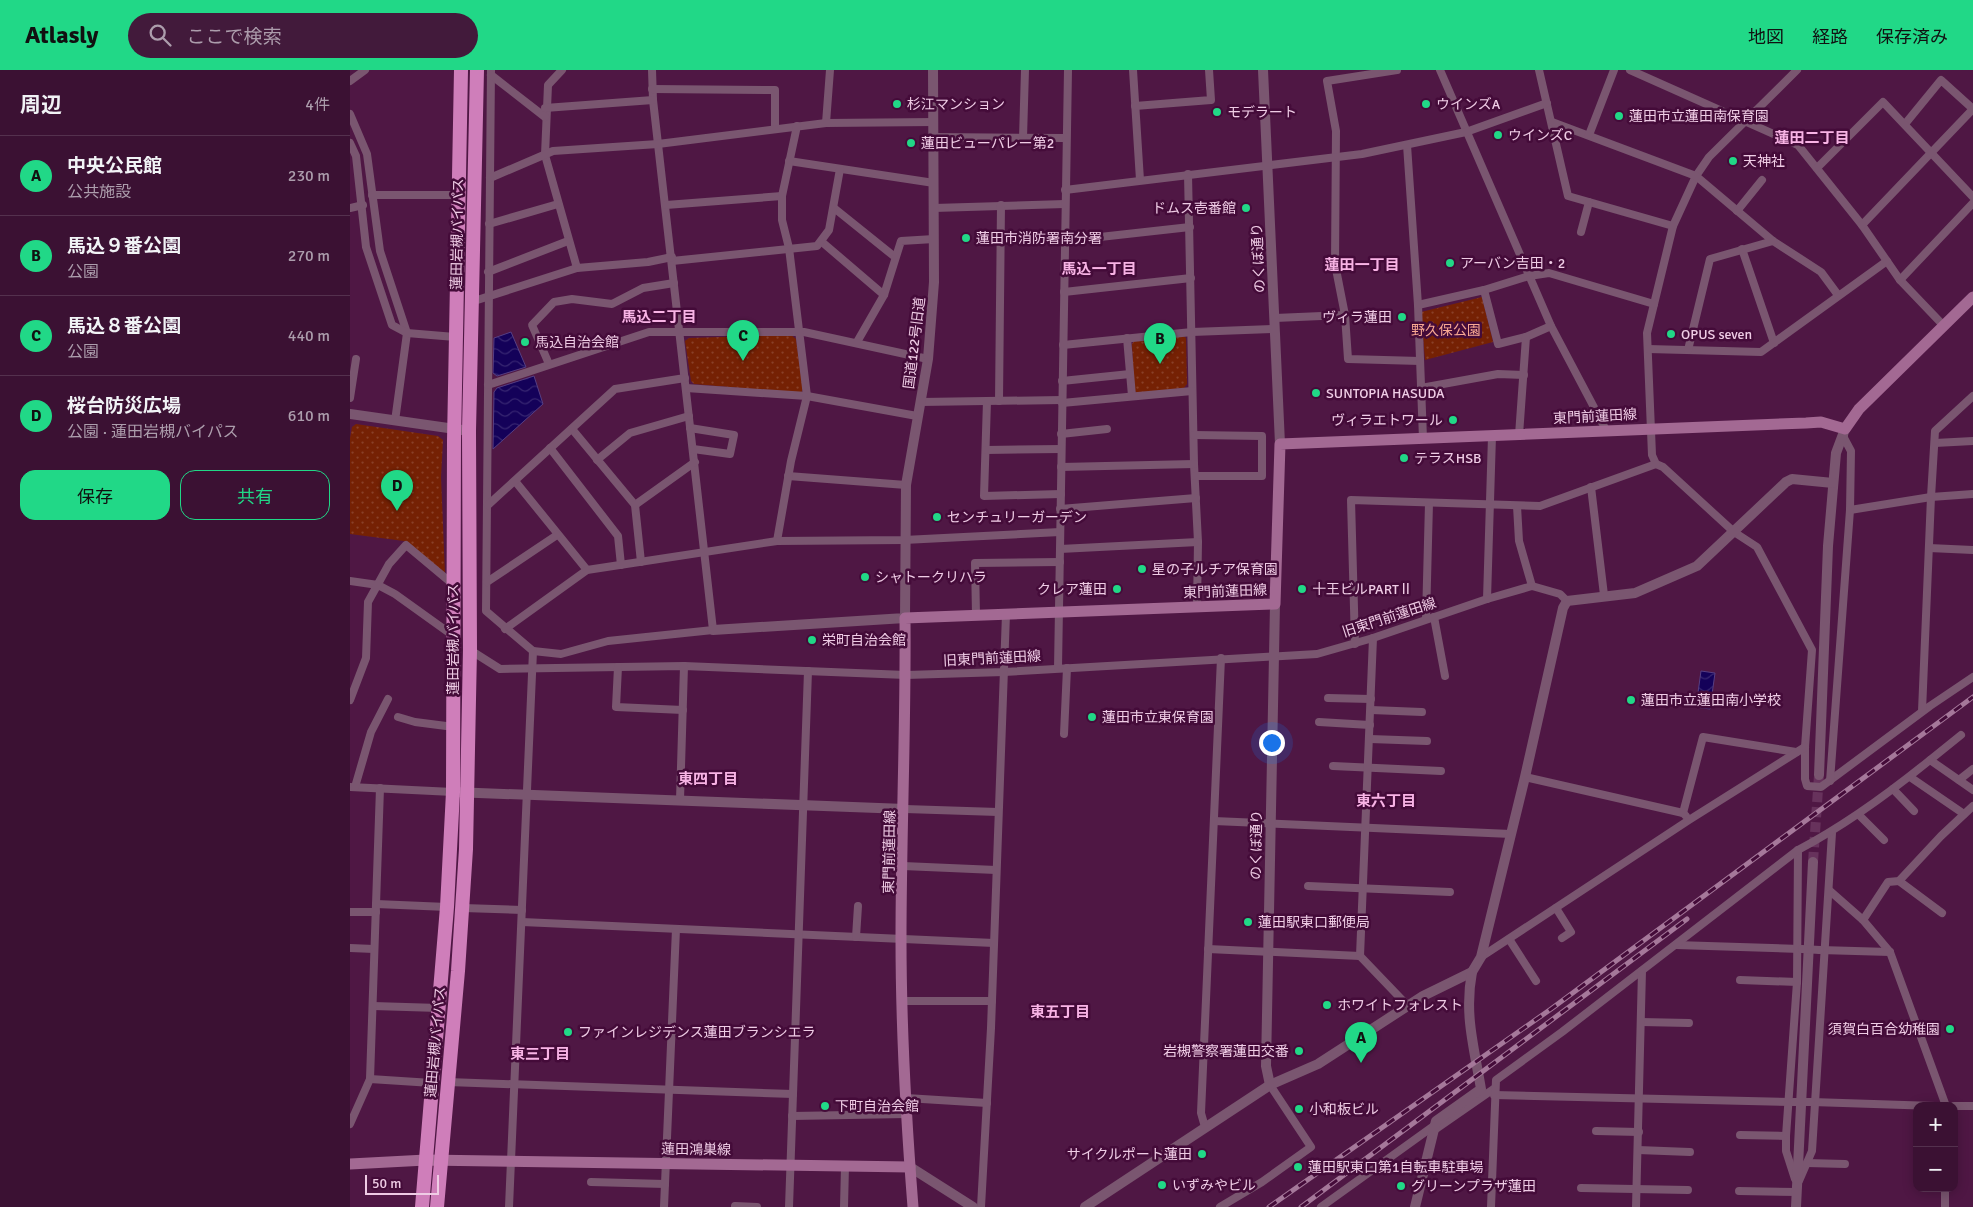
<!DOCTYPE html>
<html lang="ja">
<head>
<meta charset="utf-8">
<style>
	:root { --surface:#3b1133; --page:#421a3b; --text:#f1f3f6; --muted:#ac9dac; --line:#54314e; --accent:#21d887 }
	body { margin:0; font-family:Signika,"Noto Sans JP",sans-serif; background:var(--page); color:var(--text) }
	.controls { position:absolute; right:15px; bottom:15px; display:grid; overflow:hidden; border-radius:10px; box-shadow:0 2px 12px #0003 }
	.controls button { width:45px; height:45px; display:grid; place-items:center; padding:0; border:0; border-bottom:1px solid var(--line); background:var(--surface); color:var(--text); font:25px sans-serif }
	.scale { position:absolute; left:15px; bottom:12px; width:74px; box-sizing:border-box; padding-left:5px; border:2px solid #efcce5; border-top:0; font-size:14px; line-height:18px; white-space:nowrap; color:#efcce5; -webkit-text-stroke:4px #440b39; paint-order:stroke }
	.you { position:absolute; left:921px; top:672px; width:18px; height:18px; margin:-12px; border:4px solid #fff; border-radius:50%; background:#1a73e8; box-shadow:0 0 0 8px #1a73e833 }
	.badge { display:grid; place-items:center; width:32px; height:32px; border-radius:50%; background:var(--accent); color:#111; font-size:16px; font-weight:700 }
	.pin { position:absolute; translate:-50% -41px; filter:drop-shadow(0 1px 2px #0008) }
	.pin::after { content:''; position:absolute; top:26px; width:18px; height:15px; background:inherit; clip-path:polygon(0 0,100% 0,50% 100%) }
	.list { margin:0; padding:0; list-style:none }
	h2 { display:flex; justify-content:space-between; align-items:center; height:65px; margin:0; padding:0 20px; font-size:21px }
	h2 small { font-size:16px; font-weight:400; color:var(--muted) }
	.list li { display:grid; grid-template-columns:32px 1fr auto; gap:15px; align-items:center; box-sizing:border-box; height:80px; padding:0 20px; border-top:1px solid var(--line) }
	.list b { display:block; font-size:19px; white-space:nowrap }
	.list p { margin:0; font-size:16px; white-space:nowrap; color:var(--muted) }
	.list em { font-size:16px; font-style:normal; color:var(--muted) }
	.actions { display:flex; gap:10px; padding:15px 20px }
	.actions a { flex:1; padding:11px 0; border:1px solid var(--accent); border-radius:15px; text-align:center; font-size:18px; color:var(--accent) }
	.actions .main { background:var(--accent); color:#111 }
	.icon { flex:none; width:28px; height:28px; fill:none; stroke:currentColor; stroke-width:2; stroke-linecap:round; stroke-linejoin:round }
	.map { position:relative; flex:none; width:1623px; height:1137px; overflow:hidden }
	header { display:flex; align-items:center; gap:30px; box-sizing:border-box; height:70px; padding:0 25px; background:var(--accent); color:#111 }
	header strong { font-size:24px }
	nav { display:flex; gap:28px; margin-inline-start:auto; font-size:18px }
	.search { width:350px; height:45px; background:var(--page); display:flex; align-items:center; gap:12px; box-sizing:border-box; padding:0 18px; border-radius:28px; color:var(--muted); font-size:19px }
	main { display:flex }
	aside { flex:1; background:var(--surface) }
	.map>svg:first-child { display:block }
</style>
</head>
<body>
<header>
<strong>Atlasly</strong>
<div class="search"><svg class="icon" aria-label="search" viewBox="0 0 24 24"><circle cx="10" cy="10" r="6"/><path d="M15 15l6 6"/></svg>ここで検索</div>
<nav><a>地図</a><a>経路</a><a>保存済み</a></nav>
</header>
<main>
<aside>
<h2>周辺<small>4件</small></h2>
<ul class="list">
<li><span class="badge">A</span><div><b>中央公民館</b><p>公共施設</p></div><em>230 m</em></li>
<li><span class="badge">B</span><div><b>馬込９番公園</b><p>公園</p></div><em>270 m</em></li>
<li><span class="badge">C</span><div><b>馬込８番公園</b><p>公園</p></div><em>440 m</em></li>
<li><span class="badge">D</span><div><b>桜台防災広場</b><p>公園 · 蓮田岩槻バイパス</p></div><em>610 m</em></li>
</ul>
<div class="actions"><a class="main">保存</a><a>共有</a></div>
</aside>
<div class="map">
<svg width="1623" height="1137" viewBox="0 0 1623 1137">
	<defs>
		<pattern id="park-dots" width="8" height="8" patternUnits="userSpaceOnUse" patternTransform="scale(1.25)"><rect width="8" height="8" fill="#752104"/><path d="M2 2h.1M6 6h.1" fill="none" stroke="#894028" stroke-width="1.8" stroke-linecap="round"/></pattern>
		<pattern id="water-waves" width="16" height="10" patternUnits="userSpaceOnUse" patternTransform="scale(1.25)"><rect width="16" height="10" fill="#140159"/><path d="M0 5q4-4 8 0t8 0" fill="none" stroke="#362571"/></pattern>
	</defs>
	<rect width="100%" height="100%" fill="#4f1744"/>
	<!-- park -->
	<g fill="url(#park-dots)">
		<polygon points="1132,227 1143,272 1075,290 1071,242"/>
		<polygon points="441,265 446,269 453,319 451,323 344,314 341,311 335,271 339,268"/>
		<polygon points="832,265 836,268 837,314 834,318 787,323 784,320 782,274 784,271"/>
		<polygon points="6,354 88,366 93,370 91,407 95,504 54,471 0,464 0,368 2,357"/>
	</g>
	<!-- water -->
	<g fill="url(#water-waves)" stroke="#563e83">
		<polygon points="161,262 176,297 147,306 143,303 144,268"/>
		<polygon points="184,306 193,334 143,379 144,322 147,318"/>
		<polygon points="1351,601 1365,603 1360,639 1346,637"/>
	</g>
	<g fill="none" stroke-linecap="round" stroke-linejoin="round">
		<!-- tertiary-tunnel -->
		<polyline stroke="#67325c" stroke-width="10" stroke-dasharray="10 5" stroke-linecap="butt" points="1463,792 1469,705"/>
		<!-- minor -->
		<g stroke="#7a5670" stroke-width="8">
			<polyline points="141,0 136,541 183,581 211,584 258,571 363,560 303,30 302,0"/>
			<polyline points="212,0 198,15 195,85 227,198"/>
			<polyline points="783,0 790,110"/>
			<polyline points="1047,0 977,11 986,61 985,194 995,245 998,289 1070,291"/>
			<polyline points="1090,0 1201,256 1256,360"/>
			<polyline points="1189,0 1218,126 1323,156"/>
			<polyline points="1280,0 1448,75 1512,155 1550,210 1593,255"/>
			<polyline points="1447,0 1359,87 1346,106 1323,156 1297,263 1302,385 1306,394 1313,397 1384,462 1407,477 1462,580 1455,677 1455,709 1457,716 1471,717 1580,636 1623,607"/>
			<polyline points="141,5 195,47"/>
			<polyline points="0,11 15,0"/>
			<polyline points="302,19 425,20 425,59"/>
			<polyline points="785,36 861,30 859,0"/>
			<polyline points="195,38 303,30"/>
			<polyline points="0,44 17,84 30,181 57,263 45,351"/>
			<polyline points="1202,52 1346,106 1423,171 1471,202 1488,225"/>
			<polyline points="476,53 480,0"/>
			<polyline points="1555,54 1591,10 1623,39"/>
			<polyline points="1239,65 1264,0"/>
			<polyline points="584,67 715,68"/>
			<polyline points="673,68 675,0"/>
			<polyline points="0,73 6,86 16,177 42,255 57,263 105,267"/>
			<polyline points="1057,75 1068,235 1073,369"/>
			<polyline points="439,91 584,113"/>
			<polyline points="1467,98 1533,32 1623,127"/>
			<polyline points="838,104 844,394 848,472 847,537"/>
			<polyline points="140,108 203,81 308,74 476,53 584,52"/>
			<polyline points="715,120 1012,84 1116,62 1197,33"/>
			<polyline points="22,125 108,125"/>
			<polyline points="316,135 432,126"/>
			<polyline points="0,138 13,135"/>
			<polyline points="484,138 545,187"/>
			<polyline points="584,138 715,134"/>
			<polyline points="1387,141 1412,110"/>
			<polyline points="139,154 208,134"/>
			<polyline points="1512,155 1623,39"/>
			<polyline points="1231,162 1239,132"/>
			<polyline points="714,171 840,157"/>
			<polyline points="472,172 534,225"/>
			<polyline points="1392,179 1424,273"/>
			<polyline points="322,191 467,176 479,160 490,99"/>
			<polyline points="138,202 218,171"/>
			<polyline points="1550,210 1623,133"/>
			<polyline points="1134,220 1148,274 1176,267 1201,256"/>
			<polyline points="714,222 841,208"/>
			<polyline points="121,232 227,198 298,192 322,187"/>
			<polyline points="1068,235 1134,220 1179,206 1199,203 1304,234"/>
			<polyline points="925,248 995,245"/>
			<polyline points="777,268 782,326"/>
			<polyline points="507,272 534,225 551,171 584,169"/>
			<polyline points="713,275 842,262 925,259"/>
			<polyline points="1298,279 1411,282 1537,191"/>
			<polyline points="1338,280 1360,189 1423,171"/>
			<polyline points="199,294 182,255 204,232 222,229 262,234 293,218 324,213"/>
			<polyline points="712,311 780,304"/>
			<polyline points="138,315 299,262 454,262 578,289"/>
			<polyline points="336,318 457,326 567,346"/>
			<polyline points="1071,318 1148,304 1174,305"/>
			<polyline points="0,328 6,289"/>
			<polyline points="637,331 634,426 711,424"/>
			<polyline points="649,331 651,135"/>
			<polyline points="571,332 712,330"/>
			<polyline points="712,333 842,321"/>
			<polyline points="340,358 384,365 380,384 343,379"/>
			<polyline points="222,359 285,435 291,492"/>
			<polyline points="711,364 757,359"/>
			<polyline points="844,365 912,366 912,406 845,406"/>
			<polyline points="1169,365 1176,267"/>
			<polyline points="1585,373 1623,371"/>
			<polyline points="200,378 268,466 271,495"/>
			<polyline points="636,380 711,379"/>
			<polyline points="247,390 280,363 339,346"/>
			<polyline points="711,397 844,394"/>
			<polyline points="438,406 556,415"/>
			<polyline points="165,411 237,500"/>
			<polyline points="1241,417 1254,525"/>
			<polyline points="138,435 265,319 335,308"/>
			<polyline points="285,435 345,392"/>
			<polyline points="1167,436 1169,471 1182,516"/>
			<polyline points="710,439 846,428"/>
			<polyline points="1500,440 1581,427 1623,424"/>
			<polyline points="427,471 441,391 457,326 439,178 432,150 432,126 447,56"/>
			<polyline points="1579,478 1623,480"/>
			<polyline points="710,479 848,472"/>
			<polyline points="0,511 28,515 45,524 105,567"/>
			<polyline points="137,512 207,465"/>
			<polyline points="1137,529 1142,366"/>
			<polyline points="626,545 625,493 710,492"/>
			<polyline points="1084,547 1095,606"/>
			<polyline points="1076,549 1079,433"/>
			<polyline points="155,559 237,500 427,471 554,470 710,462"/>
			<polyline points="1005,574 1001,430 1190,436 1306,394"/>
			<polyline points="120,580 150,599 334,596 556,605 654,602 967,584 1023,568 1137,529 1182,516 1210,524 1217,531"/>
			<polyline points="268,597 266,637 333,640"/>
			<polyline points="708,598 718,0"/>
			<polyline points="978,628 1021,629"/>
			<polyline points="0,630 16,588 18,532 39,494 56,475 105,516"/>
			<polyline points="1021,640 1072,642"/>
			<polyline points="1572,641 1581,427 1585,361 1623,326"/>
			<polyline points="48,647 65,652 104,657"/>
			<polyline points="969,652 1020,655"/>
			<polyline points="714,664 717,598"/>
			<polyline points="1020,669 1077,671"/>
			<polyline points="1580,690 1611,665"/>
			<polyline points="983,696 1091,701"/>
			<polyline points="1175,707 1333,743 1336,746"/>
			<polyline points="1560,707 1614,744"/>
			<polyline points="1609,710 1623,699"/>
			<polyline points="1480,711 1500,440 1501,381 1494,368 1494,363"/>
			<polyline points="0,717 103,722"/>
			<polyline points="5,717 21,662 38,629"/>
			<polyline points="1543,719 1564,741"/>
			<polyline points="330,730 334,596"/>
			<polyline points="555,739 648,742"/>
			<polyline points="1333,743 1353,667 1446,682"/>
			<polyline points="1509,745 1534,770"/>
			<polyline points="864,751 1161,764"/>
			<polyline points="553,796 646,800"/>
			<polyline points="1549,811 1592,843"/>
			<polyline points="958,816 1100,822"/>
			<polyline points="1480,821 1513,850 1540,882 1596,1036"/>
			<polyline points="26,834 97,837"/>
			<polyline points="113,838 172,840"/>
			<polyline points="1206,838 1221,862 1212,868"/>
			<polyline points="0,842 26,842"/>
			<polyline points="1513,850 1538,812 1549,811 1591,766 1623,736"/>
			<polyline points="172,852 644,873"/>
			<polyline points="506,867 508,836"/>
			<polyline points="1159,869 1186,911"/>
			<polyline points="1326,875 1450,879"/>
			<polyline points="0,878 24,879"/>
			<polyline points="858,879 1010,886 1057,935"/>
			<polyline points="1470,880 1540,882"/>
			<polyline points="1010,886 1023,568"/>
			<polyline points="1131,887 1339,750 1455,677"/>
			<polyline points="1390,910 1447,912"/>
			<polyline points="552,931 642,931"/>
			<polyline points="23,936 89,938"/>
			<polyline points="1291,952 1339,953"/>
			<polyline points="20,1009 82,1013"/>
			<polyline points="98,1012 443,1024"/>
			<polyline points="1144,1025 1442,1032"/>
			<polyline points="556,1028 637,1033"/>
			<polyline points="1462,1032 1585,1036"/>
			<polyline points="1604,1036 1623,1036"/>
			<polyline points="442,1046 557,1044"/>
			<polyline points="0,1054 20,1009 30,718"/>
			<polyline points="855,1057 851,1043 871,588"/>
			<polyline points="1083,1061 1145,1018"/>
			<polyline points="1246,1061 1289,1062"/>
			<polyline points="1390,1065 1436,1066"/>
			<polyline points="1288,1080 1340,1082"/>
			<polyline points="1457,1093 1495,1094"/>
			<polyline points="1445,1109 1436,1081 1436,1066 1447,912 1448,780"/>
			<polyline points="1449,1111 1462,1081 1482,763"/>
			<polyline points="241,1112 315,1114"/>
			<polyline points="1231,1118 1338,1120"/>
			<polyline points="1389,1121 1447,1122"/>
			<polyline points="385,1136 407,1137"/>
			<polyline points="159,1137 183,581"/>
			<polyline points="314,1137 326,859"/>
			<polyline points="439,1137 458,601"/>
			<polyline points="494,1137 495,1096"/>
			<polyline points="631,1137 641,958 656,544"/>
			<polyline points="870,1137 912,1112 961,1077 920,1015"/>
			<polyline points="971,1137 1085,1055"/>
			<path d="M1141,1137L1146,1010L1212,962L1448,780C1496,755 1538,724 1580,690L1623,720"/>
			<polyline points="1286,1137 1292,901"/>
			<polyline points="1595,1137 1595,1118"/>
		</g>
		<!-- tertiary -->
		<g stroke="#7a5670" stroke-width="10">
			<polyline points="913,0 930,374"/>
			<polyline points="0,344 119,361"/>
			<polyline points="363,560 555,548 556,415 578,289 584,212 583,0"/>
			<polyline points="1469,705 1478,476 1486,383 1495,359"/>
			<polyline points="103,722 555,739"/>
			<polyline points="920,1015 916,996 925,534"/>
			<polyline points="560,1097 623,1137"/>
			<polyline points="735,1137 920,1015 968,994 1073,926 1122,902 1131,887 1175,707 1213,538 1217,531 1285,523 1347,496 1436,412 1442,409 1483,413"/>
			<path d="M1065,1137L1086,1051L1131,1019C1124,977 1114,944 1122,902"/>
			<polyline points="1446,1137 1463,792"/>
		</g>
		<!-- secondary -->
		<g stroke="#a36993" stroke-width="11">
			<polyline points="0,1094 76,1090 560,1097"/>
			<path d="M563,1137C556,1048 551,958 551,869C551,762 556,655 555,548L925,534L930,374L1456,353L1471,352L1495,359L1509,339L1623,227"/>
		</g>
		<!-- trunk -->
		<g stroke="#cf7eba" stroke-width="14">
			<polyline points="72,1137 97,837 103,722 104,371 111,0"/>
			<polyline points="87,1137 108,901 116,779 120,580 119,361 127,0"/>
		</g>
		<!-- rail casing -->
		<g stroke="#a5789a" stroke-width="5">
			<g id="rail">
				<polyline points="919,1137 1201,939 1623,627"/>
				<polyline points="951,1137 1337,849"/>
			</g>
		</g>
		<!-- rail -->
		<use href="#rail" stroke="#440b39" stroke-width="3" stroke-dasharray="9" stroke-linecap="butt"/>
		<!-- minor-bridge -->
		<g stroke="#7a5670" stroke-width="8">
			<polyline points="1452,879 1470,880"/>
			<polyline points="1444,1032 1461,1032"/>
		</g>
	</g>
	<!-- markers -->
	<g fill="#21d887" stroke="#440b39" stroke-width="2">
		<circle cx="547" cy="34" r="5"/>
		<circle cx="1076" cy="34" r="5"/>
		<circle cx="867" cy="42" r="5"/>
		<circle cx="1269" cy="46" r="5"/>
		<circle cx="1148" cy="65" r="5"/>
		<circle cx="561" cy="73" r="5"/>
		<circle cx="1383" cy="91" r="5"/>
		<circle cx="896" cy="138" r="5"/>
		<circle cx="616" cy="168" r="5"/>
		<circle cx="1100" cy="193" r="5"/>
		<circle cx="1052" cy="247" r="5"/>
		<circle cx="1321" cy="264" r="5"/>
		<circle cx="175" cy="272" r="5"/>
		<circle cx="966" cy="323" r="5"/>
		<circle cx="1103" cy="350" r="5"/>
		<circle cx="1054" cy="388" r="5"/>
		<circle cx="587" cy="447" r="5"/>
		<circle cx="792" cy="499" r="5"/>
		<circle cx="515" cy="507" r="5"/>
		<circle cx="767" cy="519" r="5"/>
		<circle cx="952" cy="519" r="5"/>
		<circle cx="462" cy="570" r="5"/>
		<circle cx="1281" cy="630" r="5"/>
		<circle cx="742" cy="647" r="5"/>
		<circle cx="898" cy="852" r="5"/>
		<circle cx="977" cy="935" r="5"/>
		<circle cx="1600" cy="959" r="5"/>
		<circle cx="218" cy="962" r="5"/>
		<circle cx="949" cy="981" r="5"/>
		<circle cx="475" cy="1036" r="5"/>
		<circle cx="949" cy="1039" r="5"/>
		<circle cx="852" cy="1084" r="5"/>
		<circle cx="948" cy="1097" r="5"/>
		<circle cx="812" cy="1115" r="5"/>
		<circle cx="1051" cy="1116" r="5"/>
	</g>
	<g text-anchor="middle" stroke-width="5" stroke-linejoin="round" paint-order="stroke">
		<!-- poi labels -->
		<g font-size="14" fill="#efcce5" stroke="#440b39" text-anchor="start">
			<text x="557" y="39">杉江マンション</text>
			<text x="1086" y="39">ウインズA</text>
			<text x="877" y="47">モデラート</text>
			<text x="1279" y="51">蓮田市立蓮田南保育園</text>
			<text x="1158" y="70">ウインズC</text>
			<text x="571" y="78">蓮田ビューパレー第2</text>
			<text x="1393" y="96">天神社</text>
			<text x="886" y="143" text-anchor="end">ドムス壱番館</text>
			<text x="626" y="173">蓮田市消防署南分署</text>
			<text x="1110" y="198">アーバン吉田・2</text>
			<text x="1042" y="252" text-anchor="end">ヴィラ蓮田</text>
			<text x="1331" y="269">OPUS seven</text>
			<text x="185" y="277">馬込自治会館</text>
			<text x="976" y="328">SUNTOPIA HASUDA</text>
			<text x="1093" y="355" text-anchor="end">ヴィラエトワール</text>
			<text x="1064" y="393">テラスHSB</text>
			<text x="597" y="452">センチュリーガーデン</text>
			<text x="802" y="504">星の子ルチア保育園</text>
			<text x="525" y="512">シャトークリハラ</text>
			<text x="757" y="524" text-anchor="end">クレア蓮田</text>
			<text x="962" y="524">十王ビルPARTⅡ</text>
			<text x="472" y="575">栄町自治会館</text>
			<text x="1291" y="635">蓮田市立蓮田南小学校</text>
			<text x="752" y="652">蓮田市立東保育園</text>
			<text x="908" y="857">蓮田駅東口郵便局</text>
			<text x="987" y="940">ホワイトフォレスト</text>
			<text x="1590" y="964" text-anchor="end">須賀白百合幼稚園</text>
			<text x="228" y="967">ファインレジデンス蓮田ブランシエラ</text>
			<text x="939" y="986" text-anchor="end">岩槻警察署蓮田交番</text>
			<text x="485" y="1041">下町自治会館</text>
			<text x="959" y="1044">小和板ビル</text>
			<text x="842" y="1089" text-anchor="end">サイクルポート蓮田</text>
			<text x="958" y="1102">蓮田駅東口第1自転車駐車場</text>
			<text x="822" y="1120">いずみやビル</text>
			<text x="1061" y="1121">グリーンプラザ蓮田</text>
		</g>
		<!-- street labels -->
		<g font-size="14" fill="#efcce5" stroke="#440b39">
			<text transform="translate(107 164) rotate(-89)" y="5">蓮田岩槻バイパス</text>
			<text transform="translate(908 188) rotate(-93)" y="5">のくぼ通り</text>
			<text transform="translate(564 273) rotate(-83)" y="5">国道122号旧道</text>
			<text transform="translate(1245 346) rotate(-3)" y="5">東門前蓮田線</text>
			<text transform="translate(875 521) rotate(-2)" y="5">東門前蓮田線</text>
			<text transform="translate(1039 547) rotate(-18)" y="5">旧東門前蓮田線</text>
			<text transform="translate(103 569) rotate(-90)" y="5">蓮田岩槻バイパス</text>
			<text transform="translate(642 588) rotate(-3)" y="5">旧東門前蓮田線</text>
			<text transform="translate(906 775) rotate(-89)" y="5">のくぼ通り</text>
			<text transform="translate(539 782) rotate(-89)" y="5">東門前蓮田線</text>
			<text transform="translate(85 972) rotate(-85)" y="5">蓮田岩槻バイパス</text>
			<text transform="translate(346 1079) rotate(1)" y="5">蓮田鴻巣線</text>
		</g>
		<!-- park labels -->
		<g font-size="14" fill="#f9a992" stroke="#440b39">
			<text x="1096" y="265">野久保公園</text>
		</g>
		<!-- neighbourhood labels -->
		<g font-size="15" font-weight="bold" fill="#f8b3e5" stroke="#440b39">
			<text x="1462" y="73">蓮田二丁目</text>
			<text x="1012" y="200">蓮田一丁目</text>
			<text x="749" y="204">馬込一丁目</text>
			<text x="309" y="252">馬込二丁目</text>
			<text x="358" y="714">東四丁目</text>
			<text x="1036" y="736">東六丁目</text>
			<text x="710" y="947">東五丁目</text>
			<text x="190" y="989">東三丁目</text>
		</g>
	</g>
</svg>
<div class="controls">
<button>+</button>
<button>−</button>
</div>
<div class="scale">50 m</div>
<div class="you"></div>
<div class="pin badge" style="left:1011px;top:993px">A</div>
<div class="pin badge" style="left:810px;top:294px">B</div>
<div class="pin badge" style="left:393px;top:291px">C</div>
<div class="pin badge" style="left:47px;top:441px">D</div>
</div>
</main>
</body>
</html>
